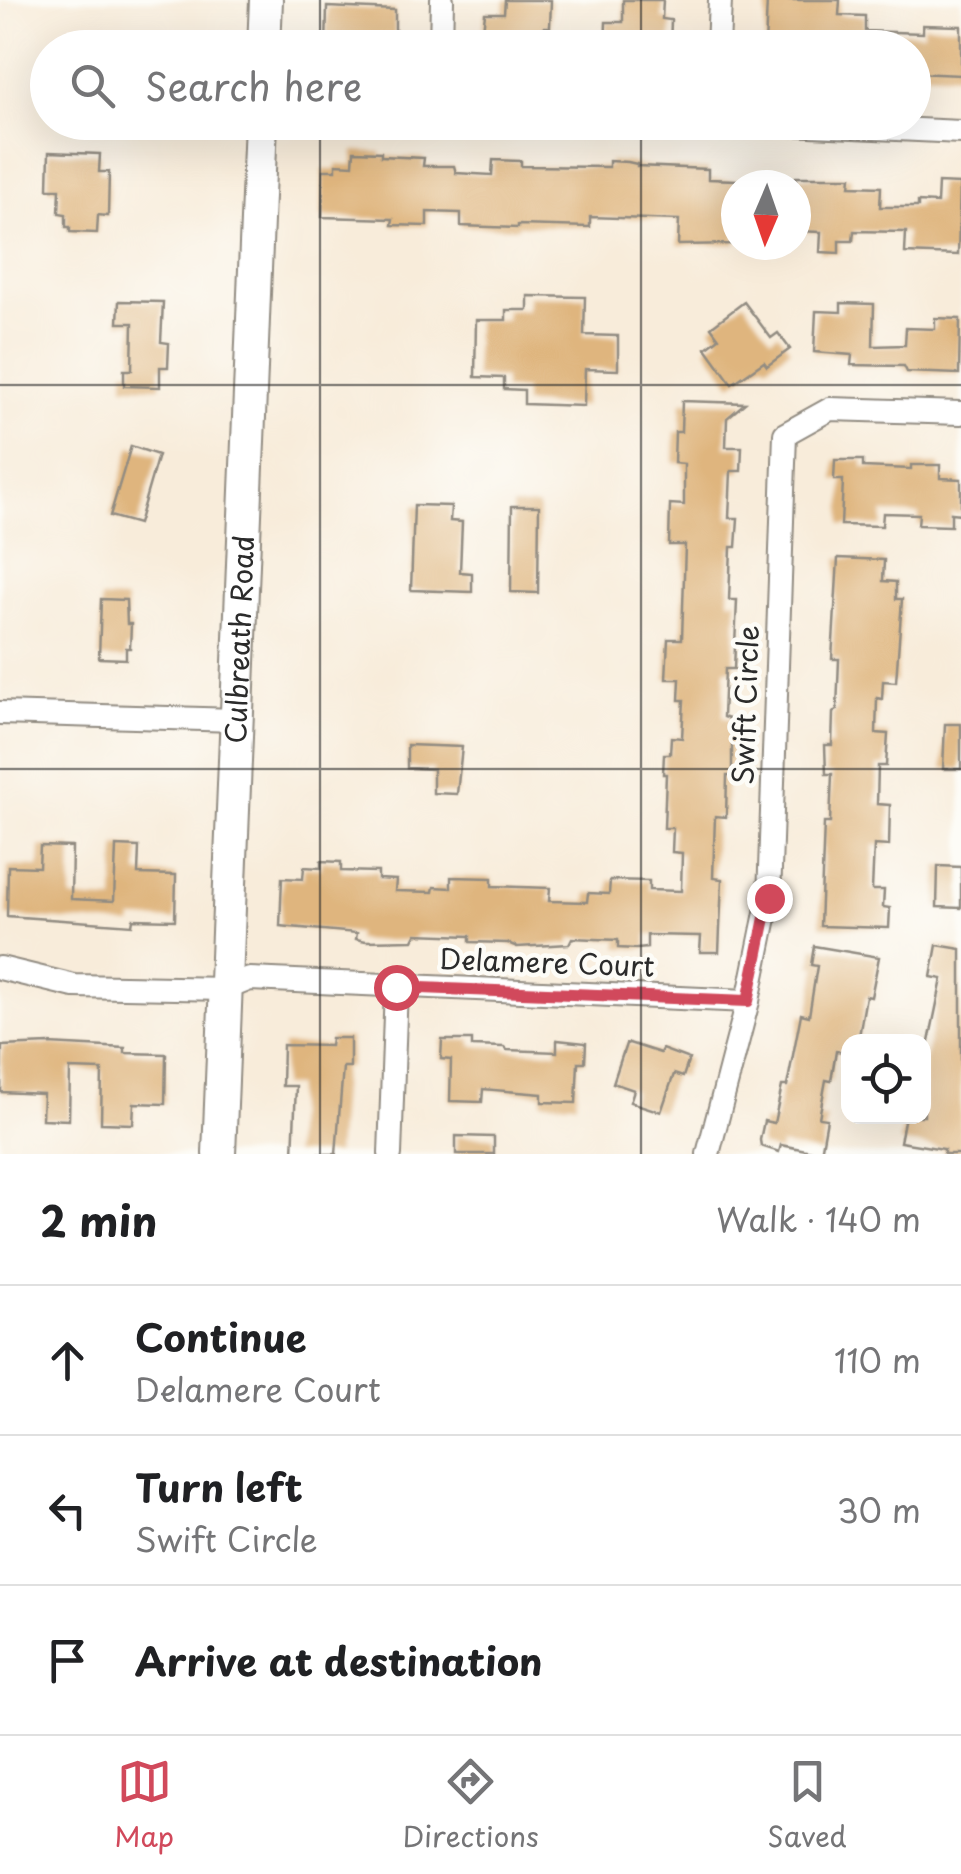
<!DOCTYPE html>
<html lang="en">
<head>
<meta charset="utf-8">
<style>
	:root { --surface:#fff; --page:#f2f2f2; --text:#202124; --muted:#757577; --line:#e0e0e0; --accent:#d1495b }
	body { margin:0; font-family:"Playpen Sans",sans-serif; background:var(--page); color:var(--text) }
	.controls { position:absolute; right:30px; bottom:30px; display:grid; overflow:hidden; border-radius:20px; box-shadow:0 10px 40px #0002 }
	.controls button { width:90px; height:90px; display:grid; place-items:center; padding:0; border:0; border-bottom:2px solid var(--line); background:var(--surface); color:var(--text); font:50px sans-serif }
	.compass { position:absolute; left:721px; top:170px; width:90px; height:90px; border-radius:50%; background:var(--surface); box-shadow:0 10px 40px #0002; rotate:182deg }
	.stop { position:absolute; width:30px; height:30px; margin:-22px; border:8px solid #d1495b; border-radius:50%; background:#fff }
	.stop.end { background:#d1495b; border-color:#fff; box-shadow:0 2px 10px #0008 }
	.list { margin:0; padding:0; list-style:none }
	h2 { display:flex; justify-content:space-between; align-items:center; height:130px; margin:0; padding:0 40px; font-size:42px }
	h2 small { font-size:32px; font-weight:400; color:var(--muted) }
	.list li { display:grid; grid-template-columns:65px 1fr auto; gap:30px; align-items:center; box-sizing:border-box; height:150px; padding:0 40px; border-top:2px solid var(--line) }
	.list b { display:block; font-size:38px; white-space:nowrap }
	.list p { margin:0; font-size:32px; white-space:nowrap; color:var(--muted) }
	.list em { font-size:32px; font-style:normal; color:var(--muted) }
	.icon { flex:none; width:55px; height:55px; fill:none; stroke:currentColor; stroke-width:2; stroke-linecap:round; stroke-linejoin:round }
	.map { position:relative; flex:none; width:961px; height:1154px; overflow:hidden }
	.search { position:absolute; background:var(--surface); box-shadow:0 10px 40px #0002; left:30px; right:30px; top:30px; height:110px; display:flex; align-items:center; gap:25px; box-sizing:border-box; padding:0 35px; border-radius:55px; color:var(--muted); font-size:38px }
	.sheet { height:580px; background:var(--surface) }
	nav { display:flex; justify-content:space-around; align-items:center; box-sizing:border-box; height:140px; border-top:2px solid var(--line); background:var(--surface); font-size:28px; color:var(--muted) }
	nav a { display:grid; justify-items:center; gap:5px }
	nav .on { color:var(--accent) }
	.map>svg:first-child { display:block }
</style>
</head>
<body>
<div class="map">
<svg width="961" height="1154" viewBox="0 0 961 1154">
	<rect width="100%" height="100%" fill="#fdfcf7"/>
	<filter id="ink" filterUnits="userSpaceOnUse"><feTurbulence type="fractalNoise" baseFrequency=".01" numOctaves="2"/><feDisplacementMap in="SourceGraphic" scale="20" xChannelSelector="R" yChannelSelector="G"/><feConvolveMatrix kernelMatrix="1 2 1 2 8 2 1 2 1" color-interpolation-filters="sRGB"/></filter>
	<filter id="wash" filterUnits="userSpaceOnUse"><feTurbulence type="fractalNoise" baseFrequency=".0048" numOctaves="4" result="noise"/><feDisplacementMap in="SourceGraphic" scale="40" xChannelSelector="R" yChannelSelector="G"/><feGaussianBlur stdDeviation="2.25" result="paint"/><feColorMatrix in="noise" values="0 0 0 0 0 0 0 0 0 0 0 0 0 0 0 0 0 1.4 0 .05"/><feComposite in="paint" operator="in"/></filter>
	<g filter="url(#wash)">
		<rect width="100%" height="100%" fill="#f8ecda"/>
		<g id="blocks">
			<!-- building -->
			<g fill="#dfb57e">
				<polygon points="505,0 551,0 550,27 544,27 543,43 534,43 534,48 494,48 495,41 482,40 485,13 504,13"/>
				<polygon points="623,0 663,0 662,19 671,20 670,48 605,48 606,22 623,22"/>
				<polygon points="767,0 840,0 839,15 865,16 865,31 923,33 923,25 961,26 961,75 914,73 914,48 765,48"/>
				<polygon points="327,7 395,10 395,37 378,36 378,48 326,48"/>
				<polygon points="354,151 381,152 381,156 424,158 423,166 454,166 456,173 492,175 493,160 521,161 521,166 609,167 609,161 628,162 637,164 637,166 708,169 708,179 736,180 736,244 678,245 679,220 590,217 590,227 518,225 518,228 461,226 461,213 427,212 427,226 392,225 393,219 322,217 323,170 336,170 336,164 353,165"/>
				<polygon points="49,152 100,154 99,172 109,172 108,216 98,215 97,233 70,232 70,227 66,227 66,214 59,213 60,189 48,189"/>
				<polygon points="796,177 851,177 850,186 881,187 880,207 918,207 918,202 937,203 938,183 960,184 958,255 905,253 906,232 854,231 853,241 839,241 839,253 820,252 821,232 796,231"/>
				<polygon points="528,296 585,297 584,335 618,336 618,370 585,369 584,406 524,404 524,390 504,389 504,378 475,377 476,320 506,320 506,310 528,310"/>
				<polygon points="119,301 163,302 161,342 169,343 168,367 160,367 160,387 124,386 124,370 132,370 133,323 118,323"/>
				<polygon points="744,302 771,338 778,333 790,349 767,366 764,362 732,384 706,348 719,338 711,327"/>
				<polygon points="841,303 874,304 873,346 905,345 906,328 935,329 935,318 960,319 959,374 907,372 904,366 851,365 852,355 814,352 816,311 841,312"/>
				<polygon points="682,401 745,403 727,418 726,447 742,447 741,471 731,471 729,518 738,518 736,547 731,547 729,600 737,600 734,669 725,669 723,717 732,720 732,767 731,776 727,776 726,817 715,816 713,878 722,879 719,952 700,952 701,936 647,935 647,948 637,949 618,948 618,940 572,938 569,944 517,947 508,943 470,942 470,936 416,934 413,940 366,941 356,939 357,933 280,926 282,878 303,879 304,867 321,868 321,861 341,862 341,871 378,872 378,879 396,880 395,891 433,892 434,887 451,888 451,877 492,878 492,886 550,888 549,901 587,902 588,893 609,894 610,880 649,881 649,890 681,891 682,853 672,852 673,828 664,828 666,774 663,774 664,754 670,754 671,737 682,738 684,700 679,700 680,679 666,679 668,639 682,639 685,545 669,545 670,504 684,505 684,464 674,463 675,432 681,432"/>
				<polygon points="131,446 158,455 138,524 110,516"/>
				<polygon points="835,460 863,460 863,467 911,469 911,465 940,465 940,478 961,479 961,514 951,513 951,526 918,525 919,514 883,513 882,526 841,525 843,480 834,480"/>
				<polygon points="414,505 451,506 450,521 462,522 460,572 472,573 472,592 411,590"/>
				<polygon points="512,506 539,506 538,593 511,592"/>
				<polygon points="838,558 884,560 883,581 896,582 896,599 902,599 896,682 883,681 882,699 877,698 876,733 888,734 886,766 878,766 877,804 890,805 889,846 874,845 872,890 884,890 883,907 890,908 889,928 820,926 824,823 830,823 832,774 826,774 825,745 832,745 833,713 837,709 839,659 832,659"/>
				<polygon points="101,599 126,600 127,624 131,624 130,648 126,648 126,659 99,658"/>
				<polygon points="945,724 961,724 961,769 943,769"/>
				<polygon points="407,745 462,747 457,794 433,793 433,769 407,768"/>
				<polygon points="40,846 72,847 71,899 114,901 116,846 139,847 138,874 176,875 175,920 133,919 132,925 7,916 8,866 39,867"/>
				<polygon points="938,866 961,867 961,908 937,907"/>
				<polygon points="937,945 961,949 961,1154 944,1154 944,1149 900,1142 905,1116 924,1116 924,1066 942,979 931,977"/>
				<polygon points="814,946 879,957 871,997 866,996 858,1042 848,1042 845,1052 836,1051 831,1081 826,1080 819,1118 827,1119 821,1153 781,1145 779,1152 761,1146 760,1140 764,1121 774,1123 782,1086 787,1086 801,1014 809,1016 817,966 811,965"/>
				<polygon points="331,1038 350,1038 350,1067 343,1067 336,1154 293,1154 296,1086 282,1086 283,1045 330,1046"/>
				<polygon points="442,1040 472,1040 472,1046 504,1047 507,1050 557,1052 557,1040 586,1043 585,1062 578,1062 576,1103 542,1102 542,1094 483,1089 482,1102 450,1101 451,1060 441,1059"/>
				<polygon points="629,1043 660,1053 662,1049 689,1059 683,1077 674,1074 661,1112 630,1102 634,1090 613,1083 626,1044"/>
				<polygon points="49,1044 125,1048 125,1053 166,1054 165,1104 134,1103 133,1124 101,1123 102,1070 70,1069 69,1120 42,1119 43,1094 1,1092 2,1046"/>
				<polygon points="456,1136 494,1137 494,1154 456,1154"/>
			</g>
		</g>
	</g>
	<g filter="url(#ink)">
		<use href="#blocks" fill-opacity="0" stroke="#928c82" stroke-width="2.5"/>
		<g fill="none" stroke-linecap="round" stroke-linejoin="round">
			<!-- street casing -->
			<g stroke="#928c82" stroke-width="26">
				<g id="street">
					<polyline points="441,48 442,0"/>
					<polyline points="718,48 720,0"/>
					<polyline points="747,122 961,132"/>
					<polyline points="0,713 236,720"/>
					<polyline points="0,968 74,986 225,989 250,979 748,1001"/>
					<polyline points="390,1154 396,987"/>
					<polyline points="708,1154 748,1001 769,898 785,434 830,409 961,413"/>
				</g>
			</g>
			<!-- secondary casing -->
			<g stroke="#928c82" stroke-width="36">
				<g id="secondary">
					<polyline points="264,48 266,0"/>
					<path id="s1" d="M219,1154L261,122"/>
				</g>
			</g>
			<!-- street -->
			<use href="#street" stroke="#fff" stroke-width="22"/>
			<!-- secondary -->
			<use href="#secondary" stroke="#fff" stroke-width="32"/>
		</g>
	</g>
	<g fill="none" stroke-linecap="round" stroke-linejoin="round" filter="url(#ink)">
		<!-- route -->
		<polyline stroke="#d1495b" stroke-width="12" points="396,987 748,1001 769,898"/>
	</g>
	<!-- grid -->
	<path fill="none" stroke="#2b2b2b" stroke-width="2.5" stroke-opacity="0.55" d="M320,0V48M641,0V48M320,122V1154M641,122V1154M0,385H961M0,769H961"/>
	<g text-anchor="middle" stroke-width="9" stroke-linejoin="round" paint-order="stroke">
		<!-- street labels -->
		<g font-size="28" fill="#2b2b2b" stroke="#fdfcf7">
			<text dy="10" stroke="none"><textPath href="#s1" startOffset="515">Culbreath Road</textPath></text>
			<text transform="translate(746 705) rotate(-88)" y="10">Swift Circle</text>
			<text transform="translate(547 963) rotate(2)" y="10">Delamere Court</text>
		</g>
	</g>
</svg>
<div class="controls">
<button><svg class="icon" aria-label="locate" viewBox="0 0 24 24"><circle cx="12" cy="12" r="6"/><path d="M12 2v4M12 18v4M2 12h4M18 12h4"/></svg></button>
</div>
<svg class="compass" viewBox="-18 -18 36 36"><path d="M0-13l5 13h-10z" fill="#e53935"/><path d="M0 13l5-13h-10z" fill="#757577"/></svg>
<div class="stop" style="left:396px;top:987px"></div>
<div class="stop end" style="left:769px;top:898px"></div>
<div class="search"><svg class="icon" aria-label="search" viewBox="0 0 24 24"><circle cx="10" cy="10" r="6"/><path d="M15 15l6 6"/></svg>Search here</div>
</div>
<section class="sheet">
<h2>2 min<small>Walk · 140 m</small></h2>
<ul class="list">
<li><svg class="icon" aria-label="ahead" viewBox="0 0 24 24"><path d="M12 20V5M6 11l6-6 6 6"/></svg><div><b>Continue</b><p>Delamere Court</p></div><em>110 m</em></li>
<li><svg class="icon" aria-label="left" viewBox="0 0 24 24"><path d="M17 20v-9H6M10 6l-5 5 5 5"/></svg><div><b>Turn left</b><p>Swift Circle</p></div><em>30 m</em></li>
<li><svg class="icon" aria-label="arrive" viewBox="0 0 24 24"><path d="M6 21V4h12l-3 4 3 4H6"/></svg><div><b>Arrive at destination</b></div></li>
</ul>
</section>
<nav>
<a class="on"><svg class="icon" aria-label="map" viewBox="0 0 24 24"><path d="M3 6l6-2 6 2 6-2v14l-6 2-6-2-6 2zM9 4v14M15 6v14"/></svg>Map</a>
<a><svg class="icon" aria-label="directions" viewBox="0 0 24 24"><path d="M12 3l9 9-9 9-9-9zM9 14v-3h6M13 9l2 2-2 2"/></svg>Directions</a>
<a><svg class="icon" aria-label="saved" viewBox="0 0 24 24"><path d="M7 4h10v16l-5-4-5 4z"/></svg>Saved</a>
</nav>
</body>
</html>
